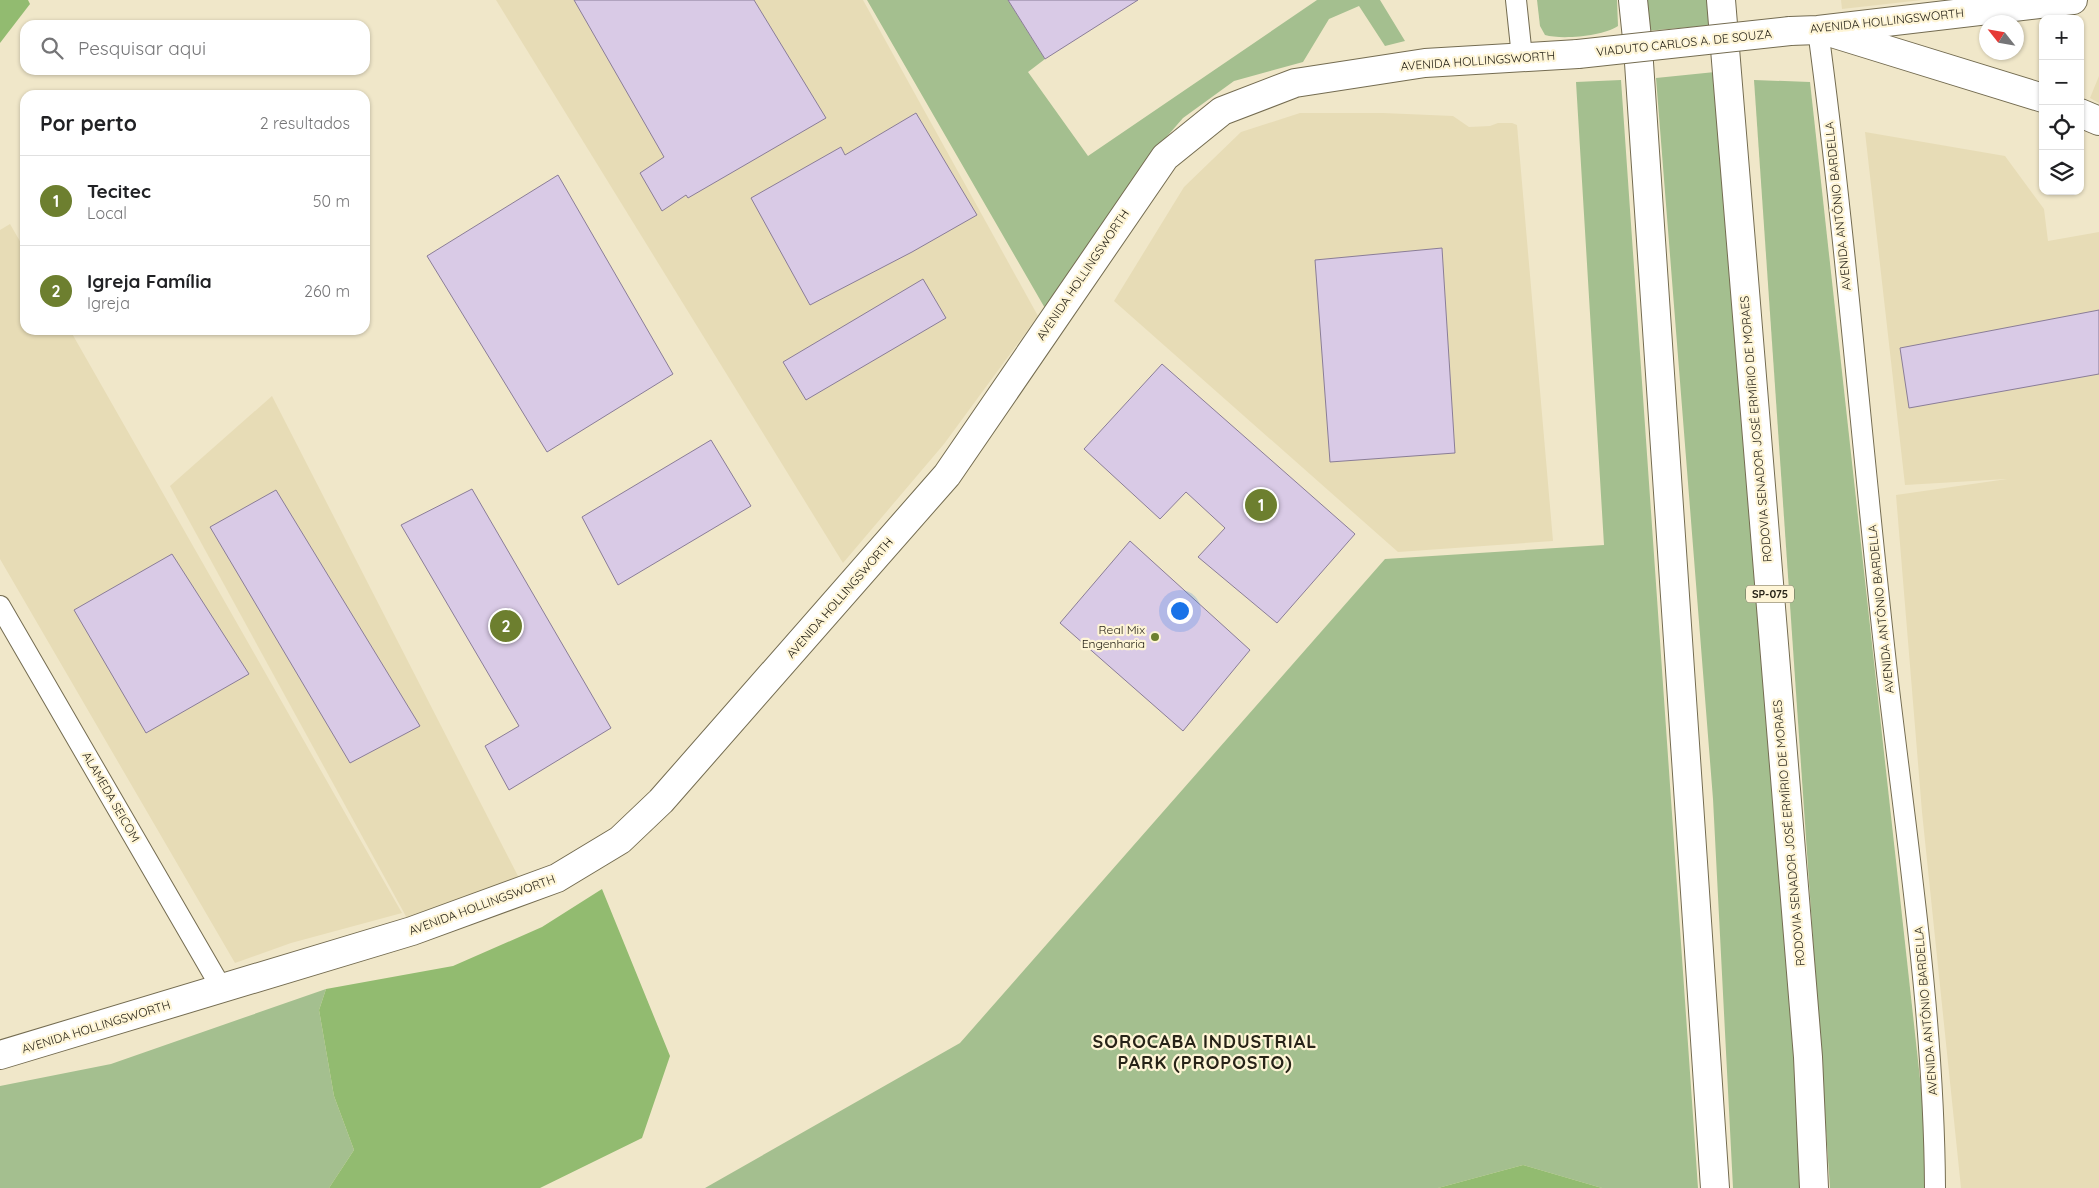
<!DOCTYPE html>
<html lang="pt">
<head>
<meta charset="utf-8">
<style>
	:root { --surface:#fff; --page:#f2f2f2; --text:#202124; --muted:#757577; --line:#e0e0e0; --accent:#6d7f2f }
	body { margin:0; font-family:Quicksand,sans-serif; background:var(--page); color:var(--text) }
	.controls { position:absolute; right:15px; top:15px; display:grid; overflow:hidden; border-radius:10px; box-shadow:0 1px 4px #0004 }
	.controls button { width:45px; height:45px; display:grid; place-items:center; padding:0; border:0; border-bottom:1px solid var(--line); background:var(--surface); color:var(--text); font:25px sans-serif }
	.compass { position:absolute; left:1979px; top:15px; width:45px; height:45px; border-radius:50%; background:var(--surface); box-shadow:0 1px 4px #0004; rotate:301deg }
	.you { position:absolute; left:1179px; top:610px; width:18px; height:18px; margin:-12px; border:4px solid #fff; border-radius:50%; background:#1a73e8; box-shadow:0 0 0 8px #1a73e833 }
	.badge { display:grid; place-items:center; width:32px; height:32px; border-radius:50%; background:var(--accent); color:#fff; font-size:16px; font-weight:700 }
	.pin { position:absolute; translate:-50% -50%; border:2px solid #fff; box-shadow:0 1px 5px #0006 }
	.list { margin:0; padding:0; list-style:none }
	h2 { display:flex; justify-content:space-between; align-items:center; height:65px; margin:0; padding:0 20px; font-size:21px }
	h2 small { font-size:16px; font-weight:400; color:var(--muted) }
	.list li { display:grid; grid-template-columns:32px 1fr auto; gap:15px; align-items:center; box-sizing:border-box; height:90px; padding:0 20px; border-top:1px solid var(--line) }
	.list b { display:block; font-size:19px; white-space:nowrap }
	.list p { margin:0; font-size:16px; white-space:nowrap; color:var(--muted) }
	.list em { font-size:16px; font-style:normal; color:var(--muted) }
	.icon { flex:none; width:28px; height:28px; fill:none; stroke:currentColor; stroke-width:2; stroke-linecap:round; stroke-linejoin:round }
	.map { position:relative; flex:none; width:2099px; height:1188px; overflow:hidden }
	.search { position:absolute; background:var(--surface); box-shadow:0 1px 4px #0004; left:20px; top:20px; width:350px; height:55px; display:flex; align-items:center; gap:12px; box-sizing:border-box; padding:0 18px; border-radius:15px; color:var(--muted); font-size:19px }
	.panel { position:absolute; background:var(--surface); box-shadow:0 1px 4px #0004; left:20px; top:90px; width:350px; height:245px; border-radius:15px }
	.map>svg:first-child { display:block }
</style>
</head>
<body>
<div class="map">
<svg width="2099" height="1188" viewBox="0 0 2099 1188">
	<rect width="100%" height="100%" fill="#f0e7c9"/>
	<!-- built -->
	<g fill="#e7dcb6">
		<polygon points="496,0 863,0 1038,316 944,444 843,563"/>
		<polygon points="1841,0 1922,0 1842,9"/>
		<polygon points="2099,76 2099,103 2090,98"/>
		<polygon points="1300,113 1383,113 1453,116 1469,127 1490,126 1498,123 1512,123 1517,125 1553,541 1398,552 1114,301 1184,187 1241,132"/>
		<polygon points="1865,132 2005,156 2044,209 2048,241 2099,232 2099,1188 1961,1188 1922,812 1896,495 2007,479 1905,485"/>
		<polygon points="10,224 25,250 25,330 70,330 402,913 291,943 235,963 0,559 0,230"/>
		<polygon points="272,396 519,878 408,920 170,486"/>
	</g>
	<!-- green -->
	<g fill="#a4bf8f">
		<polygon points="867,0 1008,0 1045,59 1028,72 1088,156 1317,0 1380,0 1405,41 1385,46 1359,6 1329,19 1303,62 1234,81 1183,118 1143,164 1046,310"/>
		<path d="M1537,0H1617L1618,26C1603,36 1562,40 1545,35L1540,26Z"/>
		<polygon points="1643,0 1712,0 1715,25 1646,31"/>
		<polygon points="1715,72 1775,791 1803,1188 1733,1188 1713,799 1656,78"/>
		<polygon points="1621,80 1698,1188 1602,1188 1523,1165 1438,1188 705,1188 960,1043 1385,559 1604,545 1576,82"/>
		<polygon points="1754,80 1810,82 1924,1115 1924,1188 1830,1188"/>
		<polygon points="326,989 319,1010 334,1096 354,1150 329,1188 0,1188 0,1086 111,1064"/>
	</g>
	<!-- forest -->
	<g fill="#92bb70">
		<polygon points="0,0 28,0 30,4 0,43"/>
		<polygon points="602,889 670,1056 642,1138 540,1188 329,1188 354,1150 334,1096 319,1010 326,989 453,966 542,927"/>
		<polygon points="1523,1165 1602,1188 1438,1188"/>
	</g>
	<!-- building -->
	<g fill="#d9cae6" stroke="#8a7d97">
		<polygon points="574,0 754,0 826,118 688,198 686,195 662,211 640,173 664,157"/>
		<polygon points="1008,0 1138,0 1045,59"/>
		<polygon points="916,113 977,215 912,252 810,305 751,198 841,147 845,155"/>
		<polygon points="558,175 673,374 547,452 427,256"/>
		<polygon points="1442,248 1455,453 1330,462 1315,260"/>
		<polygon points="923,279 946,318 806,400 783,362"/>
		<polygon points="2099,310 2099,374 1909,408 1900,348"/>
		<polygon points="1162,364 1355,534 1277,623 1198,557 1225,528 1186,492 1160,519 1084,449"/>
		<polygon points="711,440 751,506 618,585 582,517"/>
		<polygon points="472,489 611,728 509,790 485,746 519,726 401,525"/>
		<polygon points="276,490 420,726 350,763 210,527"/>
		<polygon points="1130,541 1250,650 1183,731 1060,623"/>
		<polygon points="172,554 249,674 146,733 74,610"/>
	</g>
	<g fill="none" stroke-linecap="round" stroke-linejoin="round">
		<!-- minor casing -->
		<g stroke="#746c51" stroke-width="22">
			<g id="minor">
				<polyline points="1516,0 1522,57"/>
				<path d="M1818,30C1847,246 1863,464 1888,681C1908,850 1934,1018 1935,1188"/>
				<polyline points="0,606 222,989"/>
			</g>
		</g>
		<!-- secondary casing -->
		<g stroke="#746c51" stroke-width="30">
			<g id="secondary">
				<polyline points="1790,31 1818,30 2073,0"/>
				<polyline points="1832,33 2043,98"/>
				<polyline points="2080,113 2099,121"/>
				<polyline points="0,1055 412,931 557,878 620,840 661,801 947,475 1165,157 1222,111 1295,83 1425,63 1578,54"/>
			</g>
		</g>
		<!-- motorway casing -->
		<g stroke="#746c51" stroke-width="30">
			<g id="motorway">
				<polyline points="1633,0 1638,48 1715,1188"/>
				<polyline points="1721,0 1808,1057 1814,1188"/>
			</g>
		</g>
		<!-- minor -->
		<use href="#minor" stroke="#fff" stroke-width="20"/>
		<!-- secondary -->
		<use href="#secondary" stroke="#fff" stroke-width="28"/>
		<!-- motorway -->
		<use href="#motorway" stroke="#fff" stroke-width="28"/>
		<!-- secondary-bridge casing -->
		<g stroke="#746c51" stroke-width="30" stroke-linecap="butt">
			<polyline id="secondary-bridge" points="1578,54 1790,31"/>
		</g>
		<!-- secondary-bridge -->
		<use href="#secondary-bridge" stroke="#fff" stroke-width="28"/>
	</g>
	<!-- markers -->
	<circle fill="#6d7f2f" stroke="#fef5d6" stroke-width="2" cx="1155" cy="637" r="5"/>
	<g text-anchor="middle" stroke-width="4.5" stroke-linejoin="round" paint-order="stroke">
		<!-- shield labels -->
		<rect fill="#fef5d6" stroke="#686251" stroke-width="1" x="1746" y="585.5" width="48" height="17" rx="4"/>
		<g font-size="11" font-weight="bold" fill="#272318">
			<text x="1770" y="598">SP-075</text>
		</g>
		<!-- street labels -->
		<g font-size="12" fill="#272318" stroke="#fef5d6">
			<text transform="translate(1887 21) rotate(-6)" y="4">AVENIDA HOLLINGSWORTH</text>
			<text transform="translate(1684 43) rotate(-6)" y="4">VIADUTO CARLOS A. DE SOUZA</text>
			<text transform="translate(1478 61) rotate(-4)" y="4">AVENIDA HOLLINGSWORTH</text>
			<text transform="translate(1838 206) rotate(-96)" y="4">AVENIDA ANTÔNIO BARDELLA</text>
			<text transform="translate(1083 275) rotate(-56)" y="4">AVENIDA HOLLINGSWORTH</text>
			<text transform="translate(1756 429) rotate(-95)" y="4">RODOVIA SENADOR JOSÉ ERMÍRIO DE MORAES</text>
			<text transform="translate(840 598) rotate(-49)" y="4">AVENIDA HOLLINGSWORTH</text>
			<text transform="translate(1881 609) rotate(-96)" y="4">AVENIDA ANTÔNIO BARDELLA</text>
			<text transform="translate(111 797) rotate(60)" y="4">ALAMEDA SEICOM</text>
			<text transform="translate(1789 833) rotate(-95)" y="4">RODOVIA SENADOR JOSÉ ERMÍRIO DE MORAES</text>
			<text transform="translate(482 905) rotate(-20)" y="4">AVENIDA HOLLINGSWORTH</text>
			<text transform="translate(1926 1011) rotate(-95)" y="4">AVENIDA ANTÔNIO BARDELLA</text>
			<text transform="translate(96 1027) rotate(-17)" y="4">AVENIDA HOLLINGSWORTH</text>
		</g>
		<!-- poi labels -->
		<g font-size="12" fill="#272318" stroke="#fef5d6" text-anchor="end">
			<text x="1145" y="634">Real Mix<tspan x="1145" dy="14">Engenharia</tspan></text>
		</g>
		<!-- district labels -->
		<g font-size="18" font-weight="bold" letter-spacing="1" fill="#272318" stroke="#fef5d6">
			<text x="1205" y="1048">SOROCABA INDUSTRIAL<tspan x="1205" dy="21">PARK (PROPOSTO)</tspan></text>
		</g>
	</g>
</svg>
<div class="controls">
<button>+</button>
<button>−</button>
<button><svg class="icon" aria-label="locate" viewBox="0 0 24 24"><circle cx="12" cy="12" r="6"/><path d="M12 2v4M12 18v4M2 12h4M18 12h4"/></svg></button>
<button><svg class="icon" aria-label="layers" viewBox="0 0 24 24"><path d="M12 4l9 5-9 5-9-5zM3 14l9 5 9-5"/></svg></button>
</div>
<svg class="compass" viewBox="-18 -18 36 36"><path d="M0-13l5 13h-10z" fill="#e53935"/><path d="M0 13l5-13h-10z" fill="#757577"/></svg>
<div class="you"></div>
<div class="pin badge" style="left:1261px;top:505px">1</div>
<div class="pin badge" style="left:506px;top:626px">2</div>
<div class="search"><svg class="icon" aria-label="search" viewBox="0 0 24 24"><circle cx="10" cy="10" r="6"/><path d="M15 15l6 6"/></svg>Pesquisar aqui</div>
<section class="panel">
<h2>Por perto<small>2 resultados</small></h2>
<ul class="list">
<li><span class="badge">1</span><div><b>Tecitec</b><p>Local</p></div><em>50 m</em></li>
<li><span class="badge">2</span><div><b>Igreja Família</b><p>Igreja</p></div><em>260 m</em></li>
</ul>
</section>
</div>
</body>
</html>
